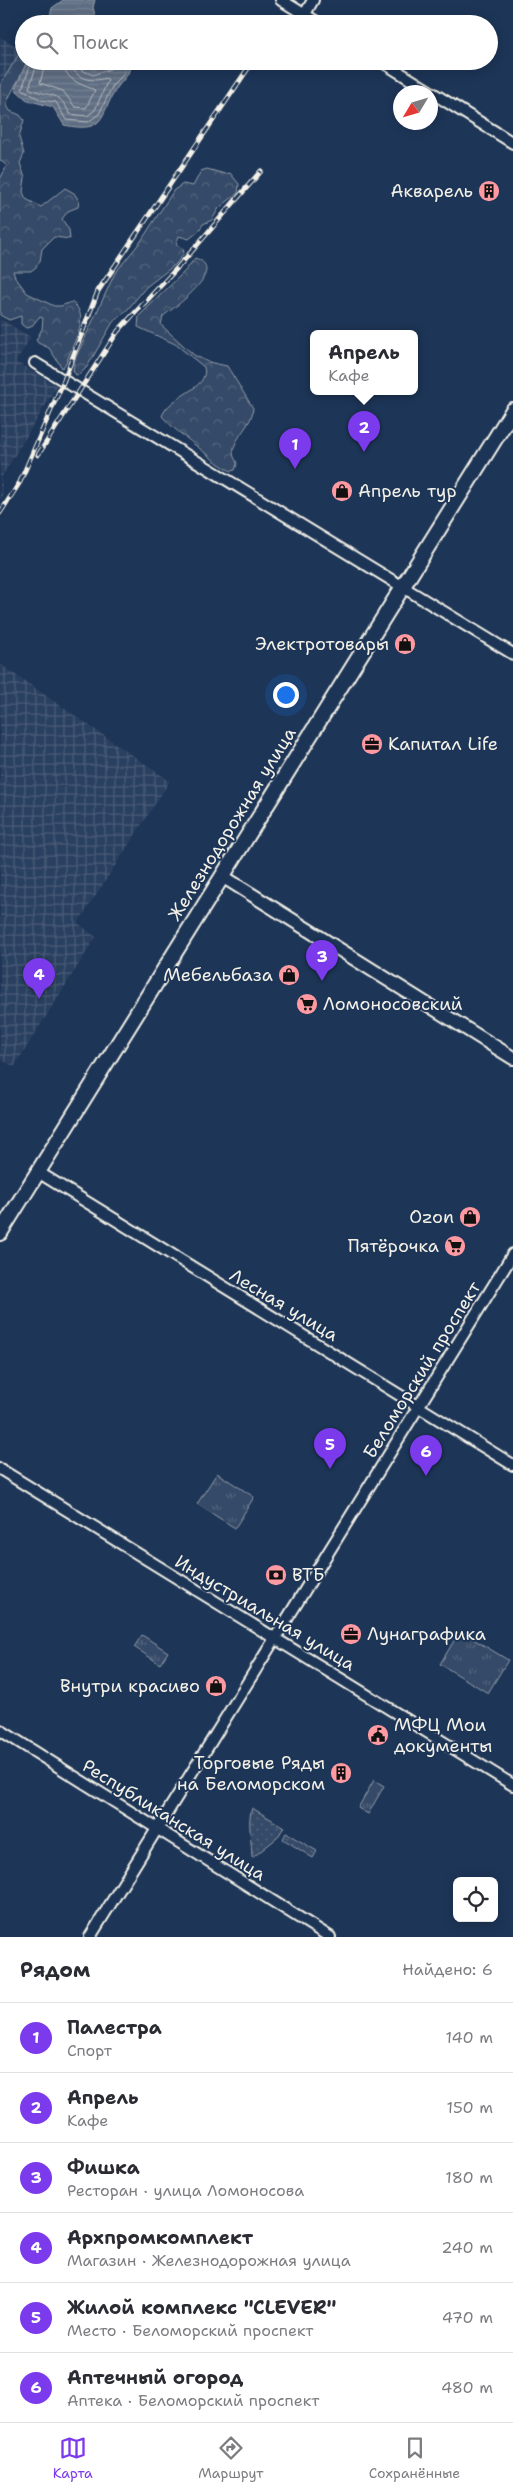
<!DOCTYPE html>
<html lang="ru">
<head>
<meta charset="utf-8">
<style>
	:root { --surface:#fff; --page:#f7f7f7; --text:#2b2b33; --muted:#7c7c81; --line:#e1e1e2; --accent:#7c3aed }
	body { margin:0; font-family:"Shantell Sans",sans-serif; background:var(--page); color:var(--text) }
	.controls { position:absolute; right:15px; bottom:15px; display:grid; overflow:hidden; border-radius:8px; box-shadow:0 2px 12px #0003 }
	.controls button { width:45px; height:45px; display:grid; place-items:center; padding:0; border:0; border-bottom:1px solid var(--line); background:var(--surface); color:var(--text); font:25px sans-serif }
	.compass { position:absolute; left:393px; top:85px; width:45px; height:45px; border-radius:50%; background:var(--surface); box-shadow:0 2px 12px #0003; rotate:232deg }
	.you { position:absolute; left:285px; top:694px; width:18px; height:18px; margin:-12px; border:4px solid #fff; border-radius:50%; background:#1a73e8; box-shadow:0 0 0 8px #1a73e833 }
	.badge { display:grid; place-items:center; width:32px; height:32px; border-radius:50%; background:var(--accent); color:#fff; font-size:16px; font-weight:700 }
	.pin { position:absolute; translate:-50% -41px; filter:drop-shadow(0 1px 2px #0008) }
	.pin::after { content:''; position:absolute; top:26px; width:18px; height:15px; background:inherit; clip-path:polygon(0 0,100% 0,50% 100%) }
	.popup { position:absolute; left:310px; top:330px; width:108px; height:65px; box-sizing:border-box; display:grid; place-content:center; border-radius:8px; background:var(--surface); filter:drop-shadow(0 1px 4px #0005); font-size:16px; white-space:nowrap; color:var(--muted) }
	.popup b { font-size:19px; color:var(--text) }
	.popup::after { content:''; position:absolute; left:50%; top:100%; margin-left:-10px; border:10px solid transparent; border-top-color:var(--surface) }
	.list { margin:0; padding:0; list-style:none }
	h2 { display:flex; justify-content:space-between; align-items:center; height:65px; margin:0; padding:0 20px; font-size:21px }
	h2 small { font-size:16px; font-weight:400; color:var(--muted) }
	.list li { display:grid; grid-template-columns:32px 1fr auto; gap:15px; align-items:center; box-sizing:border-box; height:70px; padding:0 20px; border-top:1px solid var(--line) }
	.list b { display:block; font-size:19px; white-space:nowrap }
	.list p { margin:0; font-size:16px; white-space:nowrap; color:var(--muted) }
	.list em { font-size:16px; font-style:normal; color:var(--muted) }
	.icon { flex:none; width:28px; height:28px; fill:none; stroke:currentColor; stroke-width:2; stroke-linecap:round; stroke-linejoin:round }
	.map { position:relative; flex:none; width:513px; height:1937px; overflow:hidden }
	.search { position:absolute; background:var(--surface); box-shadow:0 2px 12px #0003; left:15px; right:15px; top:15px; height:55px; display:flex; align-items:center; gap:12px; box-sizing:border-box; padding:0 18px; border-radius:28px; color:var(--muted); font-size:19px }
	.sheet { height:485px; background:var(--surface) }
	nav { display:flex; justify-content:space-around; align-items:center; box-sizing:border-box; height:70px; border-top:1px solid var(--line); background:var(--surface); font-size:14px; color:var(--muted) }
	nav a { display:grid; justify-items:center; gap:2px }
	nav .on { color:var(--accent) }
	.map>svg:first-child { display:block }
</style>
</head>
<body>
<div class="map">
<svg width="513" height="1937" viewBox="0 0 513 1937">
	<defs>
		<pattern id="industrial-grid" width="8" height="8" patternUnits="userSpaceOnUse" patternTransform="scale(1.25)"><rect width="8" height="8" fill="#2a4060"/><path d="M0 4h8M4 0v8" fill="none" stroke="#4a5c77"/></pattern>
		<pattern id="grass-dots" width="8" height="8" patternUnits="userSpaceOnUse" patternTransform="scale(1.25)"><rect width="8" height="8" fill="#354a67"/><path d="M2 2h.1M6 6h.1" fill="none" stroke="#53657d" stroke-width="1.8" stroke-linecap="round"/></pattern>
		<pattern id="forest-crowns" width="20" height="18" patternUnits="userSpaceOnUse" patternTransform="scale(1.25)"><rect width="20" height="18" fill="#354a67"/><path d="M2 6a3 3 0 1 1 6 0M12 15a3 3 0 1 1 6 0" fill="none" stroke="#53657d"/></pattern>
		<pattern id="park-tufts" width="24" height="20" patternUnits="userSpaceOnUse" patternTransform="scale(1.25)"><rect width="24" height="20" fill="#354a67"/><path d="M3 7l-1-3M5 7V3M7 7l1-3M15 17l-1-3M17 17v-4M19 17l1-3" fill="none" stroke="#53657d"/></pattern>
		<pattern id="water-rules" width="6" height="5" patternUnits="userSpaceOnUse" patternTransform="scale(1.25)"><rect width="6" height="5" fill="#5e6d82"/><path d="M0 2.5h6" fill="none" stroke="#768294"/></pattern>
	</defs>
	<rect width="100%" height="100%" fill="#1d3557"/>
	<filter id="ink" filterUnits="userSpaceOnUse"><feTurbulence type="fractalNoise" baseFrequency=".02" numOctaves="2"/><feDisplacementMap in="SourceGraphic" scale="10" xChannelSelector="R" yChannelSelector="G"/><feConvolveMatrix kernelMatrix="1 2 1 2 8 2 1 2 1" color-interpolation-filters="sRGB"/></filter>
	<g filter="url(#ink)">
		<!-- industrial -->
		<g fill="url(#industrial-grid)">
			<polygon points="0,37 22,49 0,83"/>
			<polygon points="0,319 31,337 16,362 57,386 1,478 3,496 0,500"/>
			<polygon points="0,664 170,781 78,923 96,937 14,1067 0,1059"/>
		</g>
		<!-- grass -->
		<g fill="url(#grass-dots)" stroke="#949ea8">
			<path d="M252,1808L284,1827L277,1838L252,1858C252,1843 247,1820 252,1808Z"/>
			<polygon points="286,1833 317,1851 313,1858 283,1839"/>
		</g>
		<!-- forest -->
		<g fill="url(#forest-crowns)" stroke="#949ea8">
			<path d="M23,42L24,61H27V64C24,71 6,100 7,104C7,106 9,109 10,111L20,115L24,120L19,137L24,154L20,163L25,178L23,192L26,199L41,207L65,188L74,193L79,201L78,207L68,211L62,219L69,230L70,239L54,237L42,249L40,261L36,267L31,271H13L15,277L27,293L54,306H61L72,302C89,315 77,335 71,350C68,357 67,363 62,368L49,348L38,343L36,340L42,329L43,318L39,317L31,327L26,328L21,324V316L9,320L0,315V179L7,166L0,160V85L22,49Z"/>
			<polygon points="207,169 225,174 230,173 239,184 238,193 219,208 212,220 203,224 199,231 189,239 179,236 176,244 183,249 184,253 176,264 146,287 128,309 113,322 87,367 80,374 76,375 73,371 75,359 115,273 141,241 174,190 183,184 193,186 201,171"/>
			<path d="M195,258C229,269 174,308 163,316L161,325L194,355L208,362L227,366L253,408C253,425 234,436 233,453C233,457 237,461 237,464L235,470L231,471C217,464 207,454 195,445C183,435 172,428 162,416C170,394 210,390 204,367L175,344L138,327L139,316L185,271Z"/>
		</g>
		<!-- park -->
		<g fill="url(#park-tufts)" stroke="#949ea8">
			<polygon points="217,1473 254,1497 235,1528 197,1504"/>
			<polygon points="460,1631 508,1660 488,1693 440,1664"/>
			<polygon points="142,1635 168,1652 160,1664 134,1647"/>
			<polygon points="374,1780 384,1786 368,1814 358,1808"/>
		</g>
		<!-- water -->
		<g fill="url(#water-rules)" stroke="#9aa2ab">
			<polygon points="63,0 95,0 93,7 97,24 48,24 52,8"/>
			<path d="M27,61H81L93,70L113,61H130C131,75 124,78 117,88C99,115 107,134 64,125L53,107L27,100L15,89Z"/>
		</g>
		<g fill="none" stroke-linecap="round" stroke-linejoin="round">
			<!-- shore -->
			<g stroke="#b8bcbf" stroke-width="1">
				<polyline points="32,61 22,89 41,100 56,102 66,120 88,122 99,114 113,85 124,74 125,61"/>
				<path d="M38,61L29,88C51,99 57,88 70,114L87,116L95,110L108,80L106,78C92,83 72,79 71,61"/>
				<path d="M46,61L40,83L63,91L75,107L86,108L95,90C80,84 64,80 63,61"/>
				<polyline points="77,61 81,70 93,75 110,69 115,61"/>
			</g>
			<!-- minor casing -->
			<g stroke="#f4f1e8" stroke-width="14">
				<g id="minor">
					<polyline points="281,0 320,24"/>
					<polyline points="305,14 313,0"/>
					<polyline points="381,61 513,143"/>
					<polyline points="35,363 513,654"/>
					<polyline points="38,1172 513,1465"/>
					<polyline points="0,1469 513,1785"/>
					<polyline points="0,1730 330,1937"/>
					<polyline points="90,1937 513,1254"/>
				</g>
			</g>
			<!-- tertiary casing -->
			<g stroke="#f4f1e8" stroke-width="16">
				<polyline id="tertiary" points="222,876 513,1058"/>
			</g>
			<!-- secondary casing -->
			<g stroke="#f4f1e8" stroke-width="18">
				<polyline id="secondary" points="0,1233 513,410"/>
			</g>
			<!-- minor -->
			<use href="#minor" stroke="#1d3557" stroke-width="10"/>
			<!-- tertiary -->
			<use href="#tertiary" stroke="#1d3557" stroke-width="12"/>
			<!-- secondary -->
			<use href="#secondary" stroke="#1d3557" stroke-width="14"/>
			<!-- rail casing -->
			<g stroke="#f4f1e8" stroke-width="5">
				<g id="rail">
					<polyline points="38,455 118,331 179,266 261,171"/>
					<polyline points="0,513 20,482 64,380 98,291 253,61"/>
				</g>
			</g>
			<!-- rail -->
			<use href="#rail" stroke="#1d3557" stroke-width="3" stroke-dasharray="9" stroke-linecap="butt"/>
		</g>
	</g>
	<!-- icons -->
	<defs>
		<g id="building-disc" transform="scale(1.125)"><circle r="9.5" fill="#ff9aa2" stroke="#1d3557"/><path d="M-4-6H4V6H1V3H-1V6H-4ZM-2.5-4.3h1.7v1.8h-1.7ZM.8-4.3h1.7v1.8H.8ZM-2.5-1h1.7V.8h-1.7ZM.8-1h1.7V.8H.8Z" fill="#111"/></g>
		<g id="shop-disc" transform="scale(1.125)"><circle r="9.5" fill="#ff9aa2" stroke="#1d3557"/><path d="M-5-2.5h2.3a2.7 3.5 0 0 1 5.4 0H5L5.5 6h-11ZM-1.5-2.5h3a1.5 2.3 0 0 0-3 0Z" fill="#111"/></g>
		<g id="office-disc" transform="scale(1.125)"><circle r="9.5" fill="#ff9aa2" stroke="#1d3557"/><path d="M-6-3h4V-5.5h4V-3h4V5H-6ZM-1-4.5V-3h2v-1.5ZM-6 0V1H6V0Z" fill="#111"/></g>
		<g id="supermarket-disc" transform="scale(1.125)"><circle r="9.5" fill="#ff9aa2" stroke="#1d3557"/><path d="M-6-5.5h2.5l.6 2H6L4.5 2H-2.5L-4.4-4H-6ZM-1.5 3.2a1.3 1.3 0 1 0 .1 0ZM3 3.2a1.3 1.3 0 1 0 .1 0Z" fill="#111"/></g>
		<g id="bank-disc" transform="scale(1.125)"><circle r="9.5" fill="#ff9aa2" stroke="#1d3557"/><path d="M-6-4H6V4H-6ZM0-2.3a2.3 2.3 0 1 0 0 4.6a2.3 2.3 0 1 0 0-4.6Z" fill="#111"/></g>
		<g id="civic-disc" transform="scale(1.125)"><circle r="9.5" fill="#ff9aa2" stroke="#1d3557"/><path d="M-.6-6.5H3V-4.5H.6V-3L4-1V1h2V6H-6V1h2V-1L-.6-3ZM-1.2 2.5V6h2.4V2.5Z" fill="#111"/></g>
	</defs>
	<g fill-rule="evenodd">
		<use href="#building-disc" x="489" y="191"/>
		<use href="#shop-disc" x="342" y="491"/>
		<use href="#shop-disc" x="405" y="644"/>
		<use href="#office-disc" x="372" y="744"/>
		<use href="#shop-disc" x="289" y="975"/>
		<use href="#supermarket-disc" x="307" y="1004"/>
		<use href="#shop-disc" x="470" y="1217"/>
		<use href="#supermarket-disc" x="455" y="1246"/>
		<use href="#bank-disc" x="276" y="1575"/>
		<use href="#office-disc" x="351" y="1634"/>
		<use href="#shop-disc" x="216" y="1686"/>
		<use href="#civic-disc" x="378" y="1735"/>
		<use href="#building-disc" x="341" y="1773"/>
	</g>
	<g text-anchor="middle" stroke-width="4" stroke-linejoin="round" paint-order="stroke">
		<!-- poi labels -->
		<g font-size="18" fill="#f4f1e8" stroke="#1d3557" text-anchor="end">
			<text x="473" y="197">Акварель</text>
			<text x="358" y="497" text-anchor="start">Апрель тур</text>
			<text x="389" y="650">Электротовары</text>
			<text x="388" y="750" text-anchor="start">Капитал Life</text>
			<text x="273" y="981">Мебельбаза</text>
			<text x="323" y="1010" text-anchor="start">Ломоносовский</text>
			<text x="454" y="1223">Ozon</text>
			<text x="439" y="1252">Пятёрочка</text>
			<text x="292" y="1581" text-anchor="start">ВТБ</text>
			<text x="367" y="1640" text-anchor="start">Лунаграфика</text>
			<text x="200" y="1692">Внутри красиво</text>
			<text x="394" y="1731" text-anchor="start">МФЦ Мои<tspan x="394" dy="21">документы</tspan></text>
			<text x="325" y="1769">Торговые Ряды<tspan x="325" dy="21">на Беломорском</tspan></text>
		</g>
		<!-- street labels -->
		<g font-size="18" fill="#f4f1e8" stroke="#1d3557">
			<text transform="translate(232 824) rotate(-58)" y="6">Железнодорожная улица</text>
			<text transform="translate(284 1305) rotate(31)" y="6">Лесная улица</text>
			<text transform="translate(422 1370) rotate(-58)" y="6">Беломорский проспект</text>
			<text transform="translate(265 1613) rotate(31)" y="6">Индустриальная улица</text>
			<text transform="translate(174 1820) rotate(32)" y="6">Республиканская улица</text>
		</g>
	</g>
</svg>
<div class="controls">
<button><svg class="icon" aria-label="locate" viewBox="0 0 24 24"><circle cx="12" cy="12" r="6"/><path d="M12 2v4M12 18v4M2 12h4M18 12h4"/></svg></button>
</div>
<svg class="compass" viewBox="-18 -18 36 36"><path d="M0-13l5 13h-10z" fill="#e53935"/><path d="M0 13l5-13h-10z" fill="#7c7c81"/></svg>
<div class="you"></div>
<div class="pin badge" style="left:295px;top:469px">1</div>
<div class="pin badge" style="left:364px;top:452px">2</div>
<div class="popup"><b>Апрель</b>Кафе</div>
<div class="pin badge" style="left:322px;top:981px">3</div>
<div class="pin badge" style="left:39px;top:999px">4</div>
<div class="pin badge" style="left:330px;top:1469px">5</div>
<div class="pin badge" style="left:426px;top:1476px">6</div>
<div class="search"><svg class="icon" aria-label="search" viewBox="0 0 24 24"><circle cx="10" cy="10" r="6"/><path d="M15 15l6 6"/></svg>Поиск</div>
</div>
<section class="sheet">
<h2>Рядом<small>Найдено: 6</small></h2>
<ul class="list">
<li><span class="badge">1</span><div><b>Палестра</b><p>Спорт</p></div><em>140 m</em></li>
<li><span class="badge">2</span><div><b>Апрель</b><p>Кафе</p></div><em>150 m</em></li>
<li><span class="badge">3</span><div><b>Фишка</b><p>Ресторан · улица Ломоносова</p></div><em>180 m</em></li>
<li><span class="badge">4</span><div><b>Архпромкомплект</b><p>Магазин · Железнодорожная улица</p></div><em>240 m</em></li>
<li><span class="badge">5</span><div><b>Жилой комплекс &quot;СLEVER&quot;</b><p>Место · Беломорский проспект</p></div><em>470 m</em></li>
<li><span class="badge">6</span><div><b>Аптечный огород</b><p>Аптека · Беломорский проспект</p></div><em>480 m</em></li>
</ul>
</section>
<nav>
<a class="on"><svg class="icon" aria-label="map" viewBox="0 0 24 24"><path d="M3 6l6-2 6 2 6-2v14l-6 2-6-2-6 2zM9 4v14M15 6v14"/></svg>Карта</a>
<a><svg class="icon" aria-label="directions" viewBox="0 0 24 24"><path d="M12 3l9 9-9 9-9-9zM9 14v-3h6M13 9l2 2-2 2"/></svg>Маршрут</a>
<a><svg class="icon" aria-label="saved" viewBox="0 0 24 24"><path d="M7 4h10v16l-5-4-5 4z"/></svg>Сохранённые</a>
</nav>
</body>
</html>
